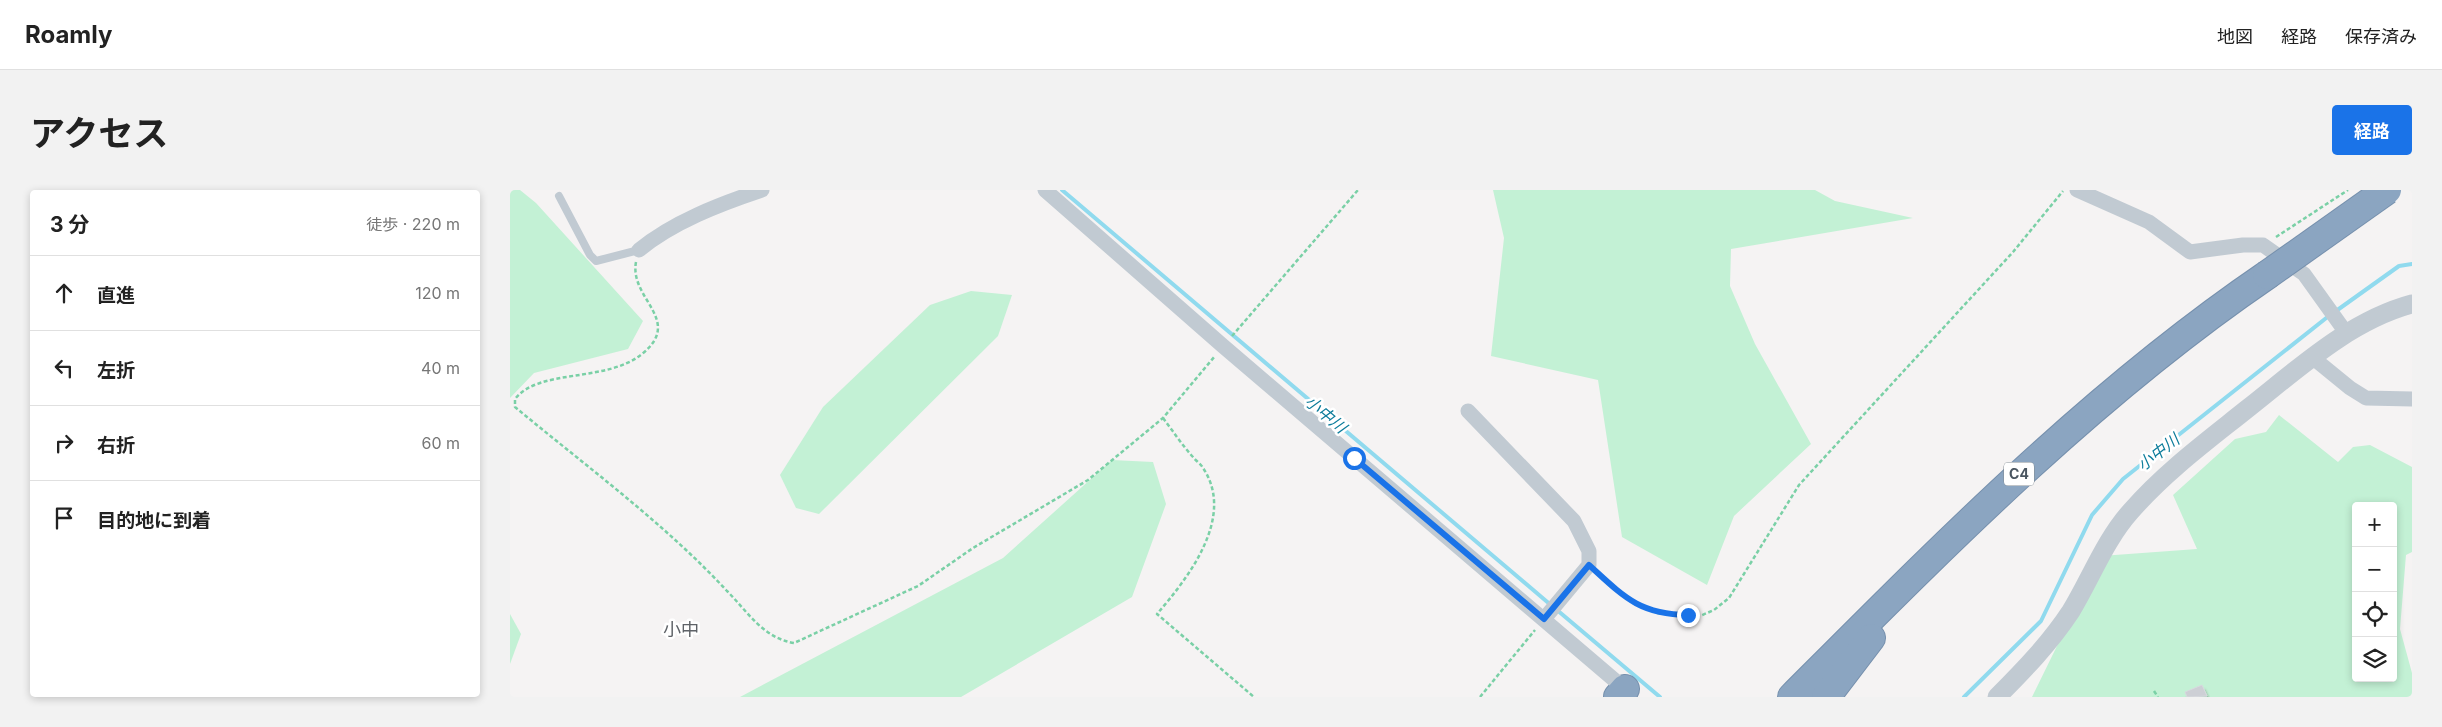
<!DOCTYPE html>
<html lang="ja">
<head>
<meta charset="utf-8">
<style>
	:root { --surface:#fff; --page:#f2f2f2; --text:#222; --muted:#767676; --line:#e0e0e0; --accent:#1a73e8 }
	body { margin:0; font-family:Inter,"Noto Sans JP",sans-serif; background:var(--page); color:var(--text) }
	.controls { position:absolute; right:15px; bottom:15px; display:grid; overflow:hidden; border-radius:5px; box-shadow:0 2px 8px #0003 }
	.controls button { width:45px; height:45px; display:grid; place-items:center; padding:0; border:0; border-bottom:1px solid var(--line); background:var(--surface); color:var(--text); font:25px sans-serif }
	.stop { position:absolute; width:15px; height:15px; margin:-11px; border:4px solid #1a73e8; border-radius:50%; background:#fff }
	.stop.end { background:#1a73e8; border-color:#fff; box-shadow:0 1px 5px #0008 }
	.list { margin:0; padding:0; list-style:none }
	h2 { display:flex; justify-content:space-between; align-items:center; height:65px; margin:0; padding:0 20px; font-size:21px }
	h2 small { font-size:16px; font-weight:400; color:var(--muted) }
	.list li { display:grid; grid-template-columns:32px 1fr auto; gap:15px; align-items:center; box-sizing:border-box; height:75px; padding:0 20px; border-top:1px solid var(--line) }
	.list b { display:block; font-size:19px; white-space:nowrap }
	.list em { font-size:16px; font-style:normal; color:var(--muted) }
	.icon { flex:none; width:28px; height:28px; fill:none; stroke:currentColor; stroke-width:2; stroke-linecap:round; stroke-linejoin:round }
	.map { position:relative; flex:none; width:1902px; height:507px; overflow:hidden; border-radius:5px }
	header { display:flex; align-items:center; gap:30px; box-sizing:border-box; height:70px; padding:0 25px; background:var(--surface); border-bottom:1px solid var(--line) }
	header strong { font-size:24px }
	nav { display:flex; gap:28px; margin-inline-start:auto; font-size:18px }
	.intro { display:flex; align-items:center; justify-content:space-between; box-sizing:border-box; height:120px; padding:0 30px }
	h1 { margin:0; font-size:35px }
	.button { padding:12px 22px; border-radius:5px; background:var(--accent); color:#fff; font-size:18px; font-weight:700 }
	main { display:flex; gap:30px; padding:0 30px }
	aside { flex:1; background:var(--surface); border-radius:5px; box-shadow:0 2px 8px #0003 }
	.map>svg:first-child { display:block }
</style>
</head>
<body>
<header>
<strong>Roamly</strong>
<nav><a>地図</a><a>経路</a><a>保存済み</a></nav>
</header>
<div class="intro"><h1>アクセス</h1><a class="button">経路</a></div>
<main>
<aside>
<h2>3 分<small>徒歩 · 220 m</small></h2>
<ul class="list">
<li><svg class="icon" aria-label="ahead" viewBox="0 0 24 24"><path d="M12 20V5M6 11l6-6 6 6"/></svg><div><b>直進</b></div><em>120 m</em></li>
<li><svg class="icon" aria-label="left" viewBox="0 0 24 24"><path d="M17 20v-9H6M10 6l-5 5 5 5"/></svg><div><b>左折</b></div><em>40 m</em></li>
<li><svg class="icon" aria-label="right" viewBox="0 0 24 24"><path d="M7 20v-9h11M14 6l5 5-5 5"/></svg><div><b>右折</b></div><em>60 m</em></li>
<li><svg class="icon" aria-label="arrive" viewBox="0 0 24 24"><path d="M6 21V4h12l-3 4 3 4H6"/></svg><div><b>目的地に到着</b></div></li>
</ul>
</aside>
<div class="map">
<svg width="1902" height="507" viewBox="0 0 1902 507">
	<defs>
		<filter id="shadow"><feDropShadow dx="2.5" dy="4.5" stdDeviation="1" flood-color="#0004"/></filter>
	</defs>
	<rect width="100%" height="100%" fill="#f5f3f3"/>
	<!-- green -->
	<g fill="#c3f1d5" fill-rule="evenodd">
		<polygon points="0,0 10,0 26,13 133,131 118,159 24,183 0,208"/>
		<polygon points="983,0 1305,0 1325,11 1403,28 1221,59 1220,96 1245,154 1301,254 1224,326 1197,395 1112,347 1088,190 981,166 994,48"/>
		<polygon points="461,101 502,105 488,146 309,324 286,318 270,285 313,217 420,115"/>
		<path d="M1769,225L1828,272L1843,257L1860,255L1902,277V362L1896,365L1890,439L1902,483V507H1522L1591,366L1687,359L1663,305L1725,249L1756,242ZM1846,316H1883V488H1846Z"/>
		<polygon points="602,270 643,272 656,314 622,407 451,507 230,507 493,368"/>
		<polygon points="0,424 11,444 0,474"/>
	</g>
	<g fill="none" stroke-linecap="round" stroke-linejoin="round">
		<!-- stream -->
		<g stroke="#90daee" stroke-width="4">
			<polyline points="552,0 1042,416"/>
			<polyline points="1826,121 1889,76 1902,74"/>
			<polyline points="1047,420 1150,507"/>
			<polyline points="1454,507 1531,431 1582,325 1613,289 1820,125"/>
		</g>
	</g>
	<!-- building -->
	<polygon fill="#cdcfd5" stroke="#d7d9de" filter="url(#shadow)" points="1692,495 1697,506 1677,507 1675,502"/>
	<g fill="none" stroke-linecap="round" stroke-linejoin="round">
		<!-- motorway casing -->
		<g stroke="#7690ad" stroke-width="30">
			<g id="motorway">
				<polyline points="1108,507 1115,499"/>
				<path d="M1282,507C1432,357 1581,205 1757,85"/>
				<polyline points="1316,507 1361,448"/>
			</g>
		</g>
		<!-- path -->
		<g stroke="#7ad0a6" stroke-width="2.5" stroke-dasharray="4 2.5" stroke-linecap="butt">
			<polyline points="1766,47 1838,0"/>
			<path d="M126,72C119,109 174,130 132,164C96,193 29,178 5,209V217C77,277 154,333 217,401C238,422 253,448 284,453L408,396L463,358L578,290L653,228L705,166"/>
			<polyline points="722,146 848,0"/>
			<path d="M653,228C663,241 672,255 683,267C686,271 691,274 693,278C726,327 678,388 647,424L744,507"/>
			<polyline points="1088,384 1123,413 1147,423 1190,426 1204,420 1219,408 1289,295 1503,62 1553,1"/>
			<polyline points="1644,501 1648,507"/>
			<polyline points="970,507 1025,440"/>
		</g>
		<!-- service -->
		<polyline stroke="#c1cad2" stroke-width="8" points="49,6 80,65 86,71 129,60"/>
		<!-- minor -->
		<g stroke="#c1cad2" stroke-width="15">
			<polyline points="535,0 713,156 1115,499"/>
			<polyline points="1567,0 1639,32 1680,62 1733,55 1753,55 1794,84 1837,144"/>
			<path d="M129,60C163,32 210,14 252,0"/>
			<polyline points="1802,167 1840,198 1856,208 1902,209"/>
			<polyline points="958,221 1064,331 1079,361 1079,375 1034,429"/>
		</g>
		<!-- tertiary -->
		<path stroke="#c1cad2" stroke-width="19" d="M1487,507C1514,480 1540,453 1561,421C1581,388 1595,350 1621,321C1655,282 1697,251 1737,219C1788,179 1839,131 1902,114"/>
		<!-- motorway -->
		<use href="#motorway" stroke="#8ba5c1" stroke-width="28"/>
		<!-- motorway-bridge casing -->
		<g stroke="#7690ad" stroke-width="30" stroke-linecap="butt">
			<polyline id="motorway-bridge" points="1757,85 1877,0"/>
		</g>
		<!-- motorway-bridge -->
		<use href="#motorway-bridge" stroke="#8ba5c1" stroke-width="28"/>
	</g>
	<g fill="none" stroke-linecap="round" stroke-linejoin="round">
		<!-- route -->
		<path stroke="#1a73e8" stroke-width="6" d="M844,268L1034,429L1079,375C1114,407 1129,424 1178,425"/>
	</g>
	<g text-anchor="middle" stroke-width="5" stroke-linejoin="round" paint-order="stroke">
		<!-- shield labels -->
		<rect fill="#fff" stroke="#808990" stroke-width="1" x="1494" y="272.5" width="30" height="23" rx="4"/>
		<g font-size="14" font-weight="bold" fill="#4a5661">
			<text x="1509" y="289">C4</text>
		</g>
		<!-- water labels -->
		<g font-size="16" font-style="italic" fill="#0c7c9b" stroke="#fff">
			<text transform="translate(816 224) rotate(40)" y="6">小中川</text>
			<text transform="translate(1648 262) rotate(-38)" y="6">小中川</text>
		</g>
		<!-- quarter labels -->
		<g font-size="18" fill="#5f6368" stroke="#fff">
			<text x="171" y="446">小中</text>
		</g>
	</g>
</svg>
<div class="controls">
<button>+</button>
<button>−</button>
<button><svg class="icon" aria-label="locate" viewBox="0 0 24 24"><circle cx="12" cy="12" r="6"/><path d="M12 2v4M12 18v4M2 12h4M18 12h4"/></svg></button>
<button><svg class="icon" aria-label="layers" viewBox="0 0 24 24"><path d="M12 4l9 5-9 5-9-5zM3 14l9 5 9-5"/></svg></button>
</div>
<div class="stop" style="left:844px;top:268px"></div>
<div class="stop end" style="left:1178px;top:425px"></div>
</div>
</main>
</body>
</html>
